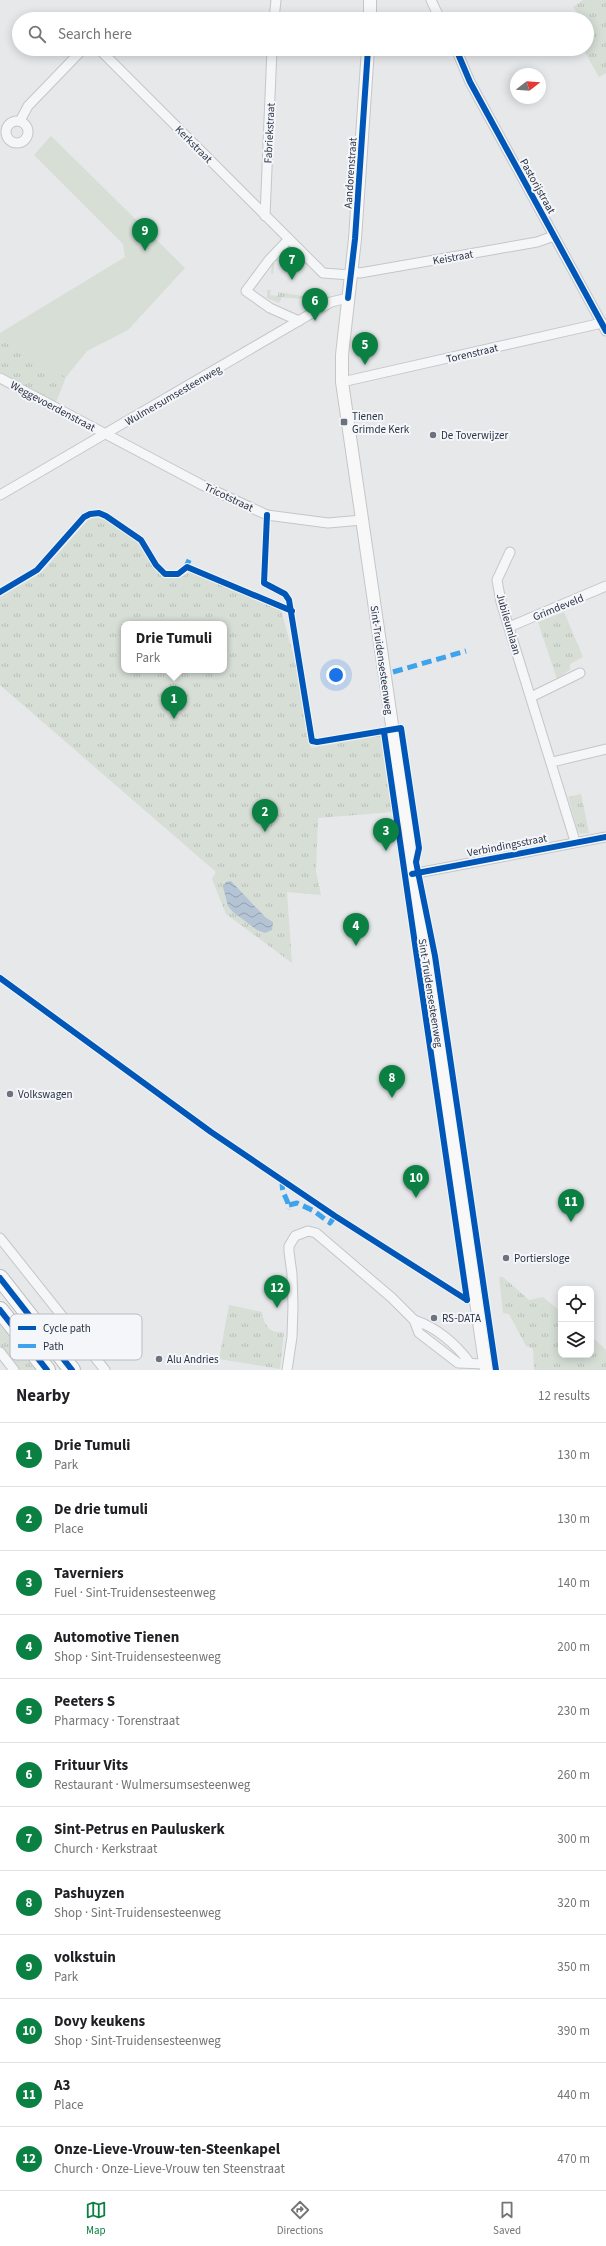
<!DOCTYPE html>
<html lang="en">
<head>
<meta charset="utf-8">
<style>
	:root { --surface:#fff; --page:#f6f6f6; --text:#202124; --muted:#757577; --line:#e0e0e0; --accent:#0b8043 }
	body { margin:0; font-family:"Source Sans 3",sans-serif; background:var(--page); color:var(--text) }
	.controls { position:absolute; right:12px; bottom:12px; display:grid; overflow:hidden; border-radius:8px; box-shadow:0 2px 10px #0003 }
	.controls button { width:36px; height:36px; display:grid; place-items:center; padding:0; border:0; border-bottom:1px solid var(--line); background:var(--surface); color:var(--text); font:20px sans-serif }
	.compass { position:absolute; left:510px; top:68px; width:36px; height:36px; border-radius:50%; background:var(--surface); box-shadow:0 2px 10px #0003; rotate:73deg }
	.you { position:absolute; left:336px; top:675px; width:14px; height:14px; margin:-10px; border:3px solid #fff; border-radius:50%; background:#1a73e8; box-shadow:0 0 0 6px #1a73e833 }
	.badge { display:grid; place-items:center; width:26px; height:26px; border-radius:50%; background:var(--accent); color:#fff; font-size:13px; font-weight:700 }
	.pin { position:absolute; translate:-50% -33px; filter:drop-shadow(0 1px 2px #0008) }
	.pin::after { content:''; position:absolute; top:21px; width:14px; height:12px; background:inherit; clip-path:polygon(0 0,100% 0,50% 100%) }
	.popup { position:absolute; left:121px; top:621px; width:106px; height:52px; box-sizing:border-box; display:grid; place-content:center; border-radius:8px; background:var(--surface); filter:drop-shadow(0 1px 3px #0005); font-size:13px; white-space:nowrap; color:var(--muted) }
	.popup b { font-size:15px; color:var(--text) }
	.popup::after { content:''; position:absolute; left:50%; top:100%; margin-left:-8px; border:8px solid transparent; border-top-color:var(--surface) }
	.list { margin:0; padding:0; list-style:none }
	h2 { display:flex; justify-content:space-between; align-items:center; height:52px; margin:0; padding:0 16px; font-size:17px }
	h2 small { font-size:13px; font-weight:400; color:var(--muted) }
	.list li { display:grid; grid-template-columns:26px 1fr auto; gap:12px; align-items:center; box-sizing:border-box; height:64px; padding:0 16px; border-top:1px solid var(--line) }
	.list b { display:block; font-size:15px; white-space:nowrap }
	.list p { margin:0; font-size:13px; white-space:nowrap; color:var(--muted) }
	.list em { font-size:13px; font-style:normal; color:var(--muted) }
	.icon { flex:none; width:22px; height:22px; fill:none; stroke:currentColor; stroke-width:2; stroke-linecap:round; stroke-linejoin:round }
	.map { position:relative; flex:none; width:606px; height:1370px; overflow:hidden }
	.search { position:absolute; background:var(--surface); box-shadow:0 2px 10px #0003; left:12px; right:12px; top:12px; height:44px; display:flex; align-items:center; gap:10px; box-sizing:border-box; padding:0 14px; border-radius:22px; color:var(--muted); font-size:15px }
	.sheet { height:820px; background:var(--surface) }
	nav { display:flex; justify-content:space-around; align-items:center; box-sizing:border-box; height:56px; border-top:1px solid var(--line); background:var(--surface); font-size:11px; color:var(--muted) }
	nav a { display:grid; justify-items:center; gap:2px }
	nav .on { color:var(--accent) }
	.map>svg:first-child { display:block }
</style>
</head>
<body>
<div class="map">
<svg width="606" height="1370" viewBox="0 0 606 1370">
	<defs>
		<pattern id="grass-tufts" width="24" height="20" patternUnits="userSpaceOnUse"><rect width="24" height="20" fill="#d6ded6"/><path d="M3 7l-1-3M5 7V3M7 7l1-3M15 17l-1-3M17 17v-4M19 17l1-3" fill="none" stroke="#b8bfb9"/></pattern>
		<pattern id="water-waves" width="16" height="10" patternUnits="userSpaceOnUse"><rect width="16" height="10" fill="#b4c4d5"/><path d="M0 5q4-4 8 0t8 0" fill="none" stroke="#93a0af"/></pattern>
	</defs>
	<rect width="100%" height="100%" fill="#e6e8ea"/>
	<!-- grass -->
	<g fill="url(#grass-tufts)" fill-rule="evenodd">
		<polygon points="583,0 606,0 606,73 599,77 583,49 587,49 587,44 594,39 587,29 587,19 581,19 573,7"/>
		<polygon points="303,258 305,262 301,263 302,270 282,267 282,262 275,261 273,274 271,273 272,264 275,259 295,259 296,261"/>
		<polygon points="267,290 271,290 270,295 278,296 278,292 309,297 309,292 313,293 312,300 282,297 279,303 267,298"/>
		<polygon points="0,339 66,377 56,402 0,372"/>
		<path d="M98,517L105,520C116,527 132,535 141,545C153,558 152,574 171,578C180,579 185,576 190,570L279,603L299,675L311,748L382,735L393,812L318,818L316,871L321,895L287,892L292,963L226,914L212,879L216,872L0,685V597L41,573L88,520ZM124,624H224V670H124Z"/>
		<polygon points="564,612 583,657 570,664 570,670 557,679 538,622"/>
		<polygon points="581,794 589,833 581,834 578,831 568,797"/>
		<polygon points="499,1277 503,1277 529,1300 543,1297 561,1312 561,1355 591,1355 591,1336 606,1350 606,1370 534,1370 533,1349 526,1346 509,1314 503,1313"/>
		<path d="M229,1305L262,1312C264,1325 269,1334 284,1332L280,1369L219,1359Z"/>
		<polygon points="0,1325 35,1370 18,1370 0,1346"/>
	</g>
	<!-- garden -->
	<polygon fill="#d6ded6" points="51,136 185,268 128,330 87,351 66,377 0,339 0,333 125,257 123,244 34,155"/>
	<!-- water -->
	<polygon fill="url(#water-waves)" points="231,881 265,917 273,922 272,930 265,933 257,930 233,912 228,906 223,887 226,882"/>
	<g fill="none" stroke-linecap="round" stroke-linejoin="round">
		<!-- street casing -->
		<g stroke="#c4c6c8" stroke-width="11">
			<g id="street">
				<polyline points="431,0 440,19"/>
				<polyline points="274,19 276,0"/>
				<polyline points="99,49 323,273 351,275"/>
				<polyline points="456,49 470,82 606,331"/>
				<circle cx="17" cy="132" r="11"/>
				<polyline points="20,121 28,106 83,49"/>
				<polyline points="265,216 272,49"/>
				<polyline points="288,240 269,260 246,291 270,308 299,321"/>
				<polyline points="351,272 360,273 537,242 554,236"/>
				<polyline points="0,378 202,485 267,515 328,523 362,520"/>
				<polyline points="342,382 602,323"/>
				<polyline points="0,495 331,302 348,298"/>
				<polyline points="510,552 497,580 501,602 575,841"/>
				<polyline points="509,627 606,586"/>
				<polyline points="531,697 580,673"/>
				<polyline points="552,762 606,749"/>
				<polyline points="412,874 606,837"/>
				<polyline points="0,1238 105,1370"/>
				<path d="M414,1320C436,1327 456,1344 469,1362"/>
				<polyline points="0,1352 14,1370"/>
				<polyline points="287,1370 292,1337 293,1306 292,1274 289,1252 289,1246 295,1236 308,1231 316,1233 392,1298 414,1320 419,1333 458,1363 485,1364"/>
			</g>
		</g>
		<!-- secondary casing -->
		<g stroke="#c4c6c8" stroke-width="14">
			<g id="secondary">
				<polyline points="370,19 370,0"/>
				<polyline points="368,49 355,239 342,355 342,382 486,1370"/>
			</g>
		</g>
		<!-- highway casing -->
		<g stroke="#b8bbbf" stroke-width="18">
			<g id="highway">
				<polyline points="0,1278 72,1370"/>
				<polyline points="0,1310 47,1370"/>
			</g>
		</g>
		<!-- street -->
		<use href="#street" stroke="#f5f6f7" stroke-width="9"/>
		<!-- secondary -->
		<use href="#secondary" stroke="#f8f8f8" stroke-width="12"/>
		<!-- highway -->
		<use href="#highway" stroke="#f8f8f8" stroke-width="16"/>
		<!-- quiet -->
		<g stroke="#3ea3ec" stroke-width="5" stroke-dasharray="10 5" stroke-linecap="butt">
			<polyline points="185,569 190,558"/>
			<polyline points="393,672 466,651"/>
			<path d="M283,1180C279,1194 290,1198 288,1209"/>
			<polyline points="289,1205 297,1203 314,1211 330,1223 335,1216"/>
		</g>
		<!-- cycleway casing -->
		<g stroke="#f4f6f9" stroke-width="8">
			<g id="cycleway">
				<polyline points="456,49 470,82 606,331"/>
				<polyline points="348,298 355,239 368,49"/>
				<polyline points="267,515 264,583 285,594 289,600 312,741 317,742 401,728 419,848 416,862 435,956 496,1370"/>
				<polyline points="0,592 37,570 84,517 90,514 99,513 106,516 141,540 156,565 165,574 178,574 187,567 292,611"/>
				<polyline points="384,732 467,1300"/>
				<polyline points="412,874 606,837"/>
				<polyline points="0,978 211,1132 335,1216 467,1300"/>
				<polyline points="0,1278 72,1370"/>
				<polyline points="0,1310 47,1370"/>
			</g>
		</g>
		<!-- cycleway -->
		<use href="#cycleway" stroke="#0057b8" stroke-width="6"/>
	</g>
	<!-- markers -->
	<g fill="#6c737f" stroke="#f4f6f9" stroke-width="1.5">
		<rect x="340" y="418" width="8" height="8" rx="2"/>
		<circle cx="433" cy="435" r="4"/>
		<circle cx="10" cy="1094" r="4"/>
		<circle cx="506" cy="1258" r="4"/>
		<circle cx="434" cy="1318" r="4"/>
		<circle cx="159" cy="1359" r="4"/>
	</g>
	<g text-anchor="middle" stroke-width="4" stroke-linejoin="round" paint-order="stroke">
		<!-- street labels -->
		<g font-size="11" fill="#2b3445" stroke="#f4f6f9">
			<text transform="translate(269 133) rotate(-87)" y="4">Fabriekstraat</text>
			<text transform="translate(194 144) rotate(45)" y="4">Kerkstraat</text>
			<text transform="translate(350 173) rotate(-86)" y="4">Aandorenstraat</text>
			<text transform="translate(538 186) rotate(61)" y="4">Pastorijstraat</text>
			<text transform="translate(453 257) rotate(-10)" y="4">Keistraat</text>
			<text transform="translate(472 353) rotate(-13)" y="4">Torenstraat</text>
			<text transform="translate(173 395) rotate(-30)" y="4">Wulmersumsesteenweg</text>
			<text transform="translate(53 406) rotate(28)" y="4">Weggevoerdenstraat</text>
			<text transform="translate(229 497) rotate(25)" y="4">Tricotstraat</text>
			<text transform="translate(558 607) rotate(-22)" y="4">Grimdeveld</text>
			<text transform="translate(509 624) rotate(74)" y="4">Jubileumlaan</text>
			<text transform="translate(382 660) rotate(82)" y="4">Sint-Truidensesteenweg</text>
			<text transform="translate(507 845) rotate(-11)" y="4">Verbindingsstraat</text>
			<text transform="translate(431 993) rotate(81)" y="4">Sint-Truidensesteenweg</text>
		</g>
		<!-- poi labels -->
		<g font-size="11" fill="#2b3445" stroke="#f4f6f9" text-anchor="start">
			<text x="352" y="420">Tienen<tspan x="352" dy="13">Grimde Kerk</tspan></text>
			<text x="441" y="439">De Toverwijzer</text>
			<text x="18" y="1098">Volkswagen</text>
			<text x="514" y="1262">Portiersloge</text>
			<text x="442" y="1322">RS-DATA</text>
			<text x="167" y="1363">Alu Andries</text>
		</g>
	</g>
	<!-- legend -->
	<rect x="10" y="1314" width="132" height="46" rx="6" fill="#f4f6f9" stroke="#b8bcc3" stroke-width="1"/>
	<rect x="18" y="1326" width="18" height="4" fill="#0057b8"/>
	<rect x="18" y="1344" width="18" height="4" fill="#3ea3ec"/>
	<g font-size="11" fill="#2b3445">
		<text x="43" y="1332">Cycle path</text>
		<text x="43" y="1350">Path</text>
	</g>
</svg>
<div class="controls">
<button><svg class="icon" aria-label="locate" viewBox="0 0 24 24"><circle cx="12" cy="12" r="6"/><path d="M12 2v4M12 18v4M2 12h4M18 12h4"/></svg></button>
<button><svg class="icon" aria-label="layers" viewBox="0 0 24 24"><path d="M12 4l9 5-9 5-9-5zM3 14l9 5 9-5"/></svg></button>
</div>
<svg class="compass" viewBox="-18 -18 36 36"><path d="M0-13l5 13h-10z" fill="#e53935"/><path d="M0 13l5-13h-10z" fill="#757577"/></svg>
<div class="you"></div>
<div class="pin badge" style="left:174px;top:719px">1</div>
<div class="popup"><b>Drie Tumuli</b>Park</div>
<div class="pin badge" style="left:265px;top:832px">2</div>
<div class="pin badge" style="left:386px;top:851px">3</div>
<div class="pin badge" style="left:356px;top:946px">4</div>
<div class="pin badge" style="left:365px;top:365px">5</div>
<div class="pin badge" style="left:315px;top:321px">6</div>
<div class="pin badge" style="left:292px;top:280px">7</div>
<div class="pin badge" style="left:392px;top:1098px">8</div>
<div class="pin badge" style="left:145px;top:251px">9</div>
<div class="pin badge" style="left:416px;top:1198px">10</div>
<div class="pin badge" style="left:571px;top:1222px">11</div>
<div class="pin badge" style="left:277px;top:1308px">12</div>
<div class="search"><svg class="icon" aria-label="search" viewBox="0 0 24 24"><circle cx="10" cy="10" r="6"/><path d="M15 15l6 6"/></svg>Search here</div>
</div>
<section class="sheet">
<h2>Nearby<small>12 results</small></h2>
<ul class="list">
<li><span class="badge">1</span><div><b>Drie Tumuli</b><p>Park</p></div><em>130 m</em></li>
<li><span class="badge">2</span><div><b>De drie tumuli</b><p>Place</p></div><em>130 m</em></li>
<li><span class="badge">3</span><div><b>Taverniers</b><p>Fuel · Sint-Truidensesteenweg</p></div><em>140 m</em></li>
<li><span class="badge">4</span><div><b>Automotive Tienen</b><p>Shop · Sint-Truidensesteenweg</p></div><em>200 m</em></li>
<li><span class="badge">5</span><div><b>Peeters S</b><p>Pharmacy · Torenstraat</p></div><em>230 m</em></li>
<li><span class="badge">6</span><div><b>Frituur Vits</b><p>Restaurant · Wulmersumsesteenweg</p></div><em>260 m</em></li>
<li><span class="badge">7</span><div><b>Sint-Petrus en Pauluskerk</b><p>Church · Kerkstraat</p></div><em>300 m</em></li>
<li><span class="badge">8</span><div><b>Pashuyzen</b><p>Shop · Sint-Truidensesteenweg</p></div><em>320 m</em></li>
<li><span class="badge">9</span><div><b>volkstuin</b><p>Park</p></div><em>350 m</em></li>
<li><span class="badge">10</span><div><b>Dovy keukens</b><p>Shop · Sint-Truidensesteenweg</p></div><em>390 m</em></li>
<li><span class="badge">11</span><div><b>A3</b><p>Place</p></div><em>440 m</em></li>
<li><span class="badge">12</span><div><b>Onze-Lieve-Vrouw-ten-Steenkapel</b><p>Church · Onze-Lieve-Vrouw ten Steenstraat</p></div><em>470 m</em></li>
</ul>
</section>
<nav>
<a class="on"><svg class="icon" aria-label="map" viewBox="0 0 24 24"><path d="M3 6l6-2 6 2 6-2v14l-6 2-6-2-6 2zM9 4v14M15 6v14"/></svg>Map</a>
<a><svg class="icon" aria-label="directions" viewBox="0 0 24 24"><path d="M12 3l9 9-9 9-9-9zM9 14v-3h6M13 9l2 2-2 2"/></svg>Directions</a>
<a><svg class="icon" aria-label="saved" viewBox="0 0 24 24"><path d="M7 4h10v16l-5-4-5 4z"/></svg>Saved</a>
</nav>
</body>
</html>
